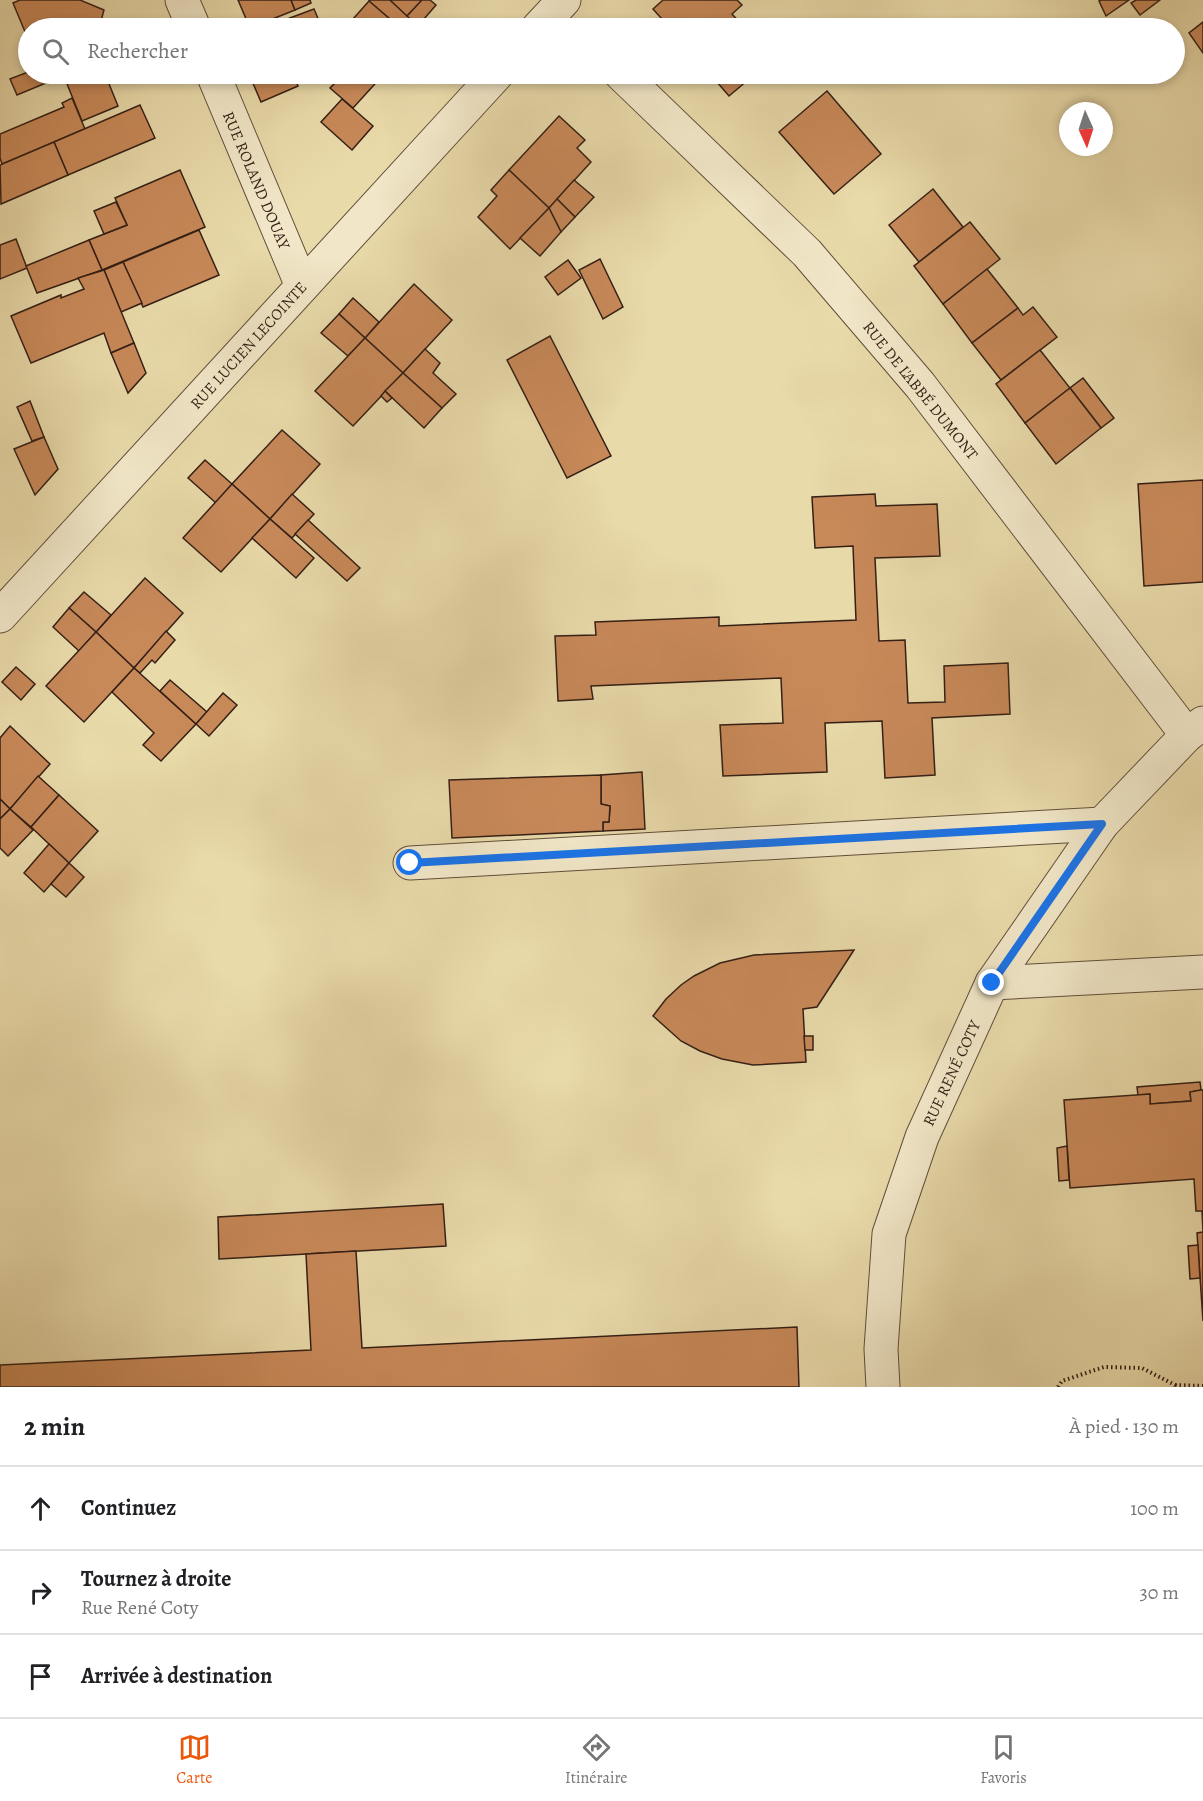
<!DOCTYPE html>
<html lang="fr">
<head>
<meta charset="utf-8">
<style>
	:root { --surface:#fff; --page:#f2f2f2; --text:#202124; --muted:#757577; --line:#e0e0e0; --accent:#ea580c }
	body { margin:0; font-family:Alegreya,serif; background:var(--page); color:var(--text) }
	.compass { position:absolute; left:1059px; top:102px; width:54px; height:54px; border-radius:50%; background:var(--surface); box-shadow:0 3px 9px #0003; rotate:177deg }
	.stop { position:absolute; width:18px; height:18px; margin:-14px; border:4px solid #1a73e8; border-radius:50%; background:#fff }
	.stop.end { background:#1a73e8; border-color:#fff; box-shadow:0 2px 6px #0008 }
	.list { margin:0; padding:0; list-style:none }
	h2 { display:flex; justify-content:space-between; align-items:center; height:78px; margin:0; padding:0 24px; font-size:26px }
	h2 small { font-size:20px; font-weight:400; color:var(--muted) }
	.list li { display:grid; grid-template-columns:39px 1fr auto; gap:18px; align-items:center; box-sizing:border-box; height:84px; padding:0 24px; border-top:2px solid var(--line) }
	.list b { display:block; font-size:22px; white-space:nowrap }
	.list p { margin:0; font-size:20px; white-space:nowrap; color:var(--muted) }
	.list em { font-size:20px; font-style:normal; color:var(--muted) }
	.icon { flex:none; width:33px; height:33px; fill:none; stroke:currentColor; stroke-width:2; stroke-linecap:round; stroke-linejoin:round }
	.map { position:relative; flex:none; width:1203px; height:1387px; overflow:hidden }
	.search { position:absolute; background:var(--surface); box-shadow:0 3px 9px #0003; left:18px; right:18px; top:18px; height:66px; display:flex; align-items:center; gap:15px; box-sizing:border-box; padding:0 21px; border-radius:33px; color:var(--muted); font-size:22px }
	.sheet { height:330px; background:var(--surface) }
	nav { display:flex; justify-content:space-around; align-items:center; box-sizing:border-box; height:84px; border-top:2px solid var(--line); background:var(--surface); font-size:16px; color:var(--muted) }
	nav a { display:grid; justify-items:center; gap:3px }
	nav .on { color:var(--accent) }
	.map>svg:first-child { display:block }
</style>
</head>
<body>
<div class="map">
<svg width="1203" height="1387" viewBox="0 0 1203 1387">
	<rect width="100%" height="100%" fill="#e9daaa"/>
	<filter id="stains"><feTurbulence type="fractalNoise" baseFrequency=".00333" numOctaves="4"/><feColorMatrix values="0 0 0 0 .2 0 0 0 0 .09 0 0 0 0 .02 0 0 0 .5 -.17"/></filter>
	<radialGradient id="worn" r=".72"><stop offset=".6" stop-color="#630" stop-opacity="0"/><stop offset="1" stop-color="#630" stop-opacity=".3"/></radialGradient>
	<!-- building -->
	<g fill="#c88959" stroke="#341f15" stroke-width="1.5">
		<polygon points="20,0 80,0 104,10 101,21 104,28 28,28 28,39 13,3"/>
		<polygon points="238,0 291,0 295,10 250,28"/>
		<polygon points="291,0 310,0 311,3 295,10"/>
		<polygon points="370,0 390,0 421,28 384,28 391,20 369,1"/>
		<polygon points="390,0 422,0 407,16"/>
		<polygon points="422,0 430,0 436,5 418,26 407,16"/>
		<polygon points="663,0 737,0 742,5 732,14 745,28 670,28 653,9"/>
		<polygon points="1101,0 1129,0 1106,16 1099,1"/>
		<polygon points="1136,0 1160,0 1140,15 1131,3"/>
		<polygon points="369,1 391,20 384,28 345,28"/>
		<polygon points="314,9 322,28 295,28 290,18"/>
		<polygon points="290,18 295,28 266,28"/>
		<polygon points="1203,22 1203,53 1189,33"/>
		<polygon points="28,72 28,74 50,74 53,80 17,95 10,79"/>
		<polygon points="50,74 63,74 53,80"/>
		<polygon points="63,74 105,74 118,106 82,121"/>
		<polygon points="249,74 293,74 298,86 261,102"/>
		<polygon points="344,74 384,74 353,108 330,88"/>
		<polygon points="710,74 755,74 729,96"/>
		<polygon points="827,91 881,154 834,194 779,132"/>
		<polygon points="72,98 85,129 2,164 0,158 0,134 64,107 62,103"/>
		<polygon points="342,99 373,126 352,150 321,122"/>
		<polygon points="140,105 155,138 68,175 54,142"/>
		<polygon points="559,116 585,140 577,148 591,162 549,208 509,170"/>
		<polygon points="54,142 68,175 1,204 0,165"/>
		<polygon points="180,170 205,227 102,270 89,240 127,225 115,198"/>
		<polygon points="509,170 549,208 510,249 478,217 497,196 491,190"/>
		<polygon points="574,180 594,197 575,217 557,199"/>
		<polygon points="933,189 963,227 919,262 889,225"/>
		<polygon points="557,199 575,217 561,232 549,208"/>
		<polygon points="116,202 127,225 104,234 94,211"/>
		<polygon points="549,208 561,232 540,256 520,238"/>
		<polygon points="970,222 1000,259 943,304 914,266"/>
		<polygon points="199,230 219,275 143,307 123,262"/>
		<polygon points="16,239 27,268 0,279 0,245"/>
		<polygon points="89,240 102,270 37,293 26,266"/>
		<polygon points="600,259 623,307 603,319 579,270"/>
		<polygon points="568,260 581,278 558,295 545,277"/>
		<polygon points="123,262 142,303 121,312 104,270"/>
		<polygon points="987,269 1018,308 972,343 943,304"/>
		<polygon points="104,270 134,343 111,353 104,333 31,363 11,316 61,295 61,298 84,289 78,278"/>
		<polygon points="414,284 452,320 403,373 365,338"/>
		<polygon points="353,298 379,322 365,338 339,314"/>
		<polygon points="1033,307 1057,337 1001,380 972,343 1018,308 1023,315"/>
		<polygon points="339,314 365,338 348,356 321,333"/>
		<polygon points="550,336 611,456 567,478 507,360"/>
		<polygon points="365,338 403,373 353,426 315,391"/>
		<polygon points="134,343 146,373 128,393 111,353"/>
		<polygon points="425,349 440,363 433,373 456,394 442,408 403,373"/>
		<polygon points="1040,350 1070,388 1025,423 996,384"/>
		<polygon points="403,373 442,408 424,428 385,391"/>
		<polygon points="1083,378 1114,418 1101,428 1070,388"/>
		<polygon points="1070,388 1101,428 1056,464 1025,423"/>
		<polygon points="385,391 392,398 387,402 381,396"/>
		<polygon points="30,401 44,437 32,441 17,407"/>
		<polygon points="282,430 320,464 270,519 232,484"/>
		<polygon points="44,437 58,469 35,495 14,449"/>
		<polygon points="205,460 232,484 216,503 188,478"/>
		<polygon points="1203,480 1203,582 1144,586 1138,484"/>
		<polygon points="232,484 270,519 221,572 183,538"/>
		<polygon points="292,494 314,514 292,538 270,519"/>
		<polygon points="875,494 876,506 937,504 940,556 875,558 879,641 905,640 908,703 945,702 944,666 1008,663 1010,714 932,718 935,775 885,778 882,721 825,723 827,772 723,776 720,725 783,723 781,678 591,686 593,699 558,701 555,636 596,635 595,622 719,617 719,626 856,620 853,546 815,548 812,497"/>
		<polygon points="270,519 314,558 296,578 252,538"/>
		<polygon points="308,520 360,568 347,581 295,534"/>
		<polygon points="145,578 183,613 134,668 96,632"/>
		<polygon points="84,592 111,615 96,632 69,608"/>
		<polygon points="69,608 96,632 79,651 53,627"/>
		<polygon points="166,631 175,640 155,663 152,660 140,673 134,668"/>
		<polygon points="96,632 134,668 84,722 46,686"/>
		<polygon points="16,667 35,684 21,700 2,682"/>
		<polygon points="134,668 196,724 161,761 143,745 154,733 112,692"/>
		<polygon points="170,680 207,712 196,724 160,691"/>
		<polygon points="223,693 237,705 209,736 196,724"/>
		<polygon points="10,726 50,764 10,809 0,799 0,738"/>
		<polygon points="642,772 645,829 603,831 603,822 609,822 610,806 601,804 601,775"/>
		<polygon points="601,775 601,804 610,806 609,822 603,822 603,831 452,838 449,780"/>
		<polygon points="38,776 59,795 31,827 10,809"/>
		<polygon points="59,795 98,831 69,863 31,827"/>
		<polygon points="0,799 10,809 0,819"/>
		<polygon points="10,809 33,830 8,856 0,848 0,819"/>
		<polygon points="49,844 69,863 44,892 24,873"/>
		<polygon points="69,863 84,877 66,897 51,884"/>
		<polygon points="854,950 817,1007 803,1009 806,1062 753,1065 722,1059 700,1051 681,1041 653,1016 666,999 681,985 694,976 720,963 754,955"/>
		<polygon points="804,1036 813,1036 813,1050 805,1050"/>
		<polygon points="1200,1082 1201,1090 1190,1092 1191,1101 1150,1104 1150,1094 1138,1095 1137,1087"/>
		<polygon points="1201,1090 1203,1090 1203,1321 1197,1233 1203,1232 1202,1211 1196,1211 1194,1179 1070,1188 1064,1100 1150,1094 1150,1104 1191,1101 1190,1092"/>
		<polygon points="1067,1146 1069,1180 1059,1181 1057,1148"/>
		<polygon points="443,1204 446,1246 219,1259 218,1217"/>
		<polygon points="1198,1245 1200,1278 1190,1279 1188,1246"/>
		<polygon points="356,1251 362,1348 797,1327 799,1387 0,1387 0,1365 311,1350 306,1254"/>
	</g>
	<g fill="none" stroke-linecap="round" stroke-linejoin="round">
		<!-- street casing -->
		<g stroke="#614e3a" stroke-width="35">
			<g id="street">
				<polyline points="182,0 194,28"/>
				<polyline points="538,28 564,0"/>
				<polyline points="213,74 302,286"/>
				<polyline points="621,74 807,253 920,385 1187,735"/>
				<polyline points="0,616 497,74"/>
				<polyline points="410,863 1102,824"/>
				<polyline points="992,983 1203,972"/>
				<polyline points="883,1387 881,1349 889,1234 922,1137 992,983 1102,824 1187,735 1203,723"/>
			</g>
		</g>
		<!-- path -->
		<g stroke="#341f15" stroke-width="4" stroke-dasharray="1.5 3" stroke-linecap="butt">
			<polyline points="1175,1385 1203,1386"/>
			<polyline points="1058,1387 1062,1381 1104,1367 1142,1368 1175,1385 1176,1387"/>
		</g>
		<!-- street -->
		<use href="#street" stroke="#f1e7c8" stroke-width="33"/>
	</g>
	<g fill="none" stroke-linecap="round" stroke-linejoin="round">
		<!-- route -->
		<polyline stroke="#1a73e8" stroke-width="8" points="410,863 1102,824 992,983"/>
	</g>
	<g text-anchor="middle" stroke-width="4.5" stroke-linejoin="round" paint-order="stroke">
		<!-- street labels -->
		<g font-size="16" fill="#341f15" stroke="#f1e7c8">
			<text transform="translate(257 180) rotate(67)" y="6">RUE ROLAND DOUAY</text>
			<text transform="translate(248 345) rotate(-48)" y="6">RUE LUCIEN LECOINTE</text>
			<text transform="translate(921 390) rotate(51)" y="6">RUE DE L'ABBÉ DUMONT</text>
			<text transform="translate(951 1073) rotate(-65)" y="6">RUE RENÉ COTY</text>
		</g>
	</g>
	<rect width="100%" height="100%" filter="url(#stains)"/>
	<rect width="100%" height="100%" fill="url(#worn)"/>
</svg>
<svg class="compass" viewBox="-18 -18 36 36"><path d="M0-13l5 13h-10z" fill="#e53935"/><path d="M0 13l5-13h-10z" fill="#757577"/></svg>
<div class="stop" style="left:410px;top:863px"></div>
<div class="stop end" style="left:992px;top:983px"></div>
<div class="search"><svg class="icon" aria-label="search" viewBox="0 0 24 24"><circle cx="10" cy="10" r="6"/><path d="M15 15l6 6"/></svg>Rechercher</div>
</div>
<section class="sheet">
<h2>2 min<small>À pied · 130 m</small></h2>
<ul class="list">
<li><svg class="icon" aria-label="ahead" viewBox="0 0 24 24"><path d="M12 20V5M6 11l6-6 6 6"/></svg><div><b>Continuez</b></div><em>100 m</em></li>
<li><svg class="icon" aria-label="right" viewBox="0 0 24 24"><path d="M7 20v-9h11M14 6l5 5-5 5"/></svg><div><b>Tournez à droite</b><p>Rue René Coty</p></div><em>30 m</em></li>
<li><svg class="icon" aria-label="arrive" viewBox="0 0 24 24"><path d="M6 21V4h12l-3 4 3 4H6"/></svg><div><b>Arrivée à destination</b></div></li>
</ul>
</section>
<nav>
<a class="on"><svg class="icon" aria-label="map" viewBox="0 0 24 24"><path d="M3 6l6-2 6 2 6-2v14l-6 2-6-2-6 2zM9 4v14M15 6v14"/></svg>Carte</a>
<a><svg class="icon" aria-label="directions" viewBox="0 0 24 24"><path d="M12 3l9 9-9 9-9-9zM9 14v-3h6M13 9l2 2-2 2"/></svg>Itinéraire</a>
<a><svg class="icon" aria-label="saved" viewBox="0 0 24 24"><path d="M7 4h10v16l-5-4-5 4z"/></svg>Favoris</a>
</nav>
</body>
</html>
